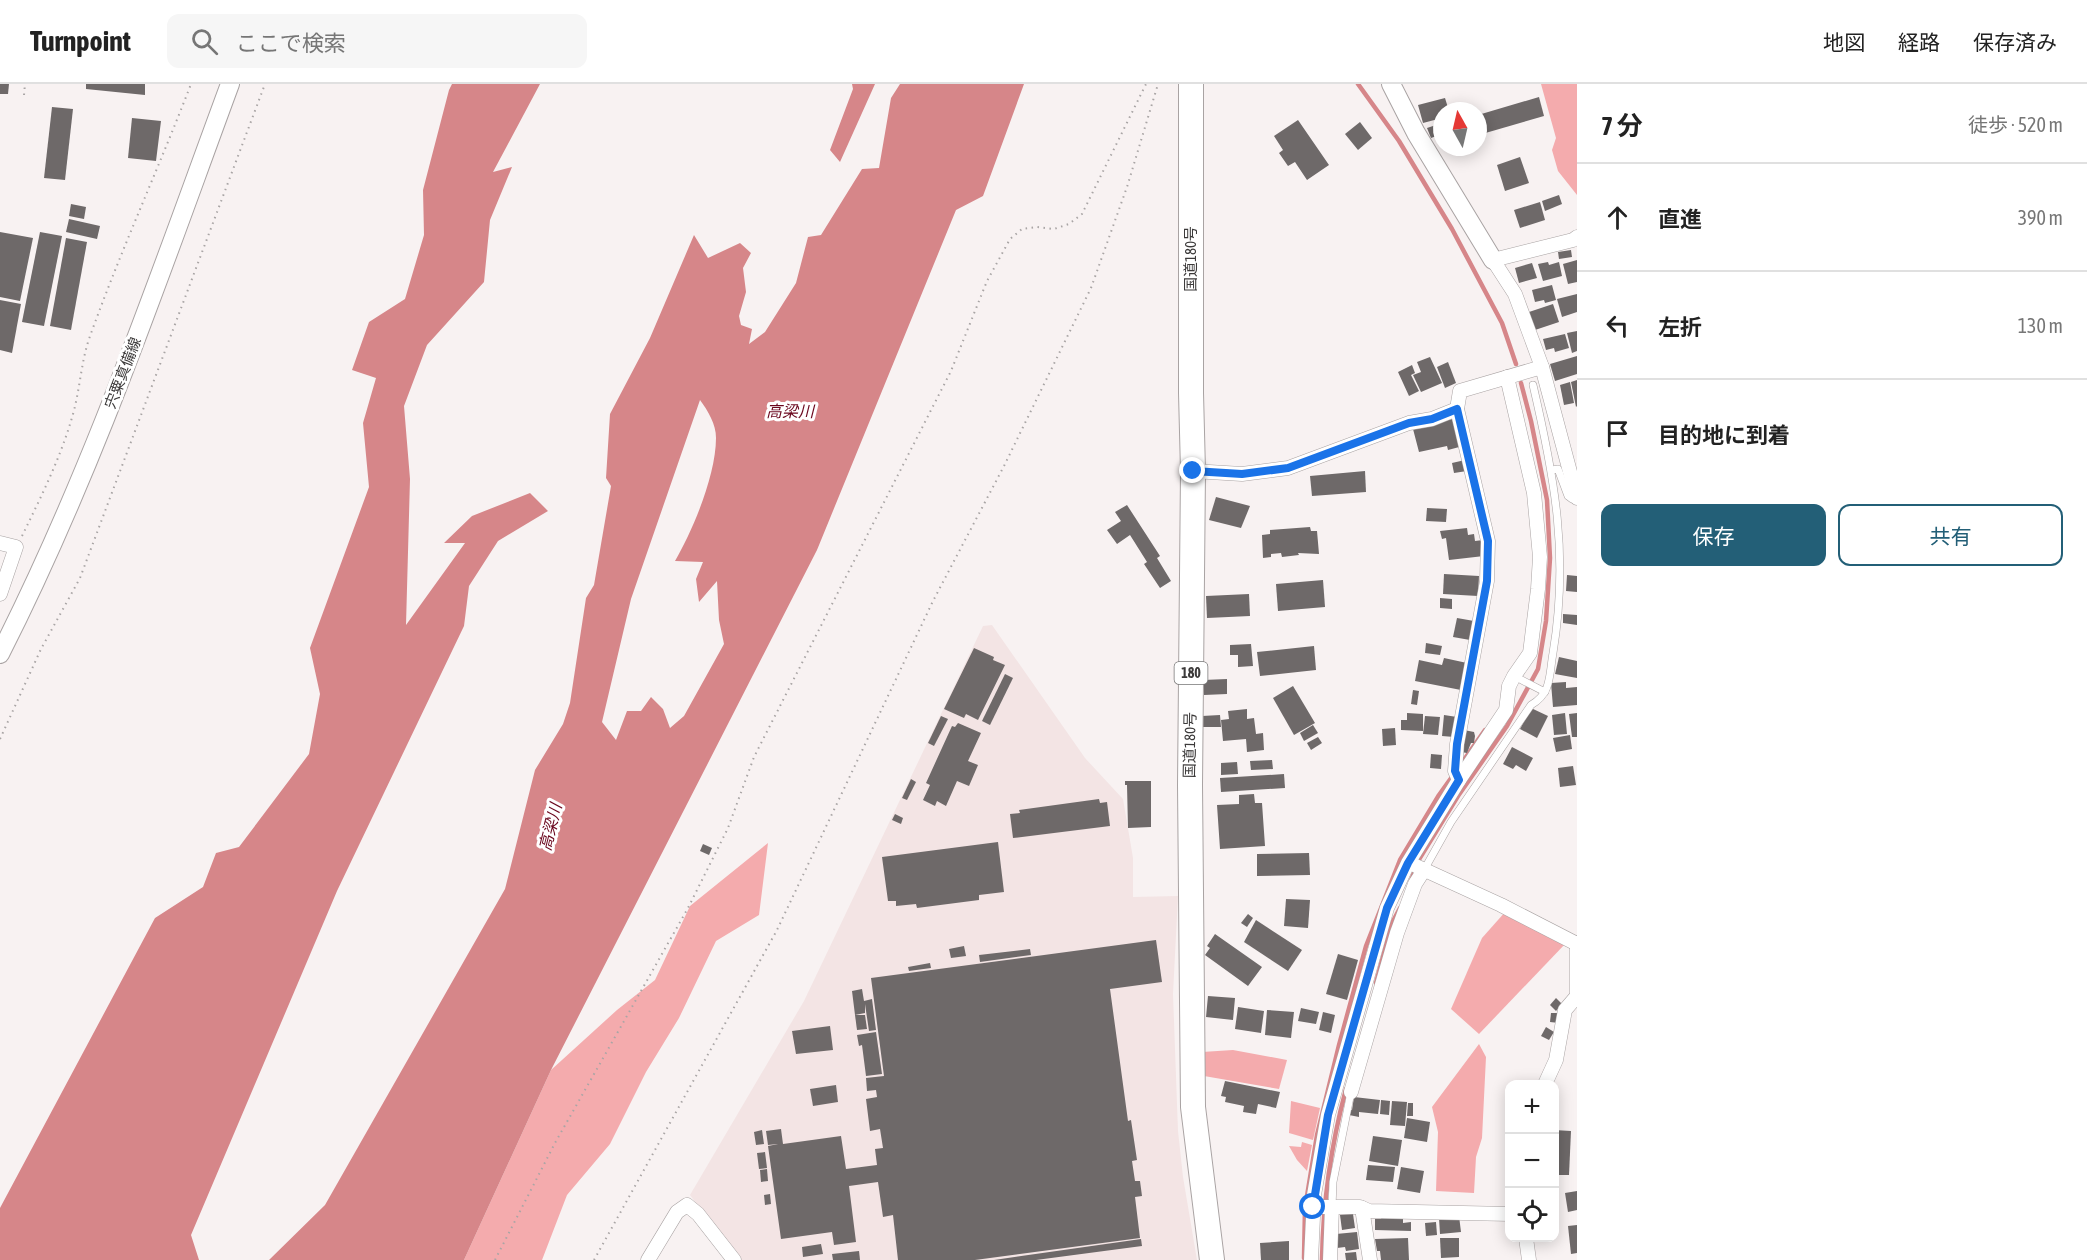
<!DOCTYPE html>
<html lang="ja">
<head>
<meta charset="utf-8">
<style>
	:root { --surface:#fff; --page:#f6f6f6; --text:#222; --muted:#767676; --line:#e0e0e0; --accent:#235f77 }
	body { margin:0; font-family:"Asap Condensed","Noto Sans JP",sans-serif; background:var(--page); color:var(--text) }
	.controls { position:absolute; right:18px; bottom:18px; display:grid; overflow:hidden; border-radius:12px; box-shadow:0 3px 15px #0003 }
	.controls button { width:54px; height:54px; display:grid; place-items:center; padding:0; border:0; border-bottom:2px solid var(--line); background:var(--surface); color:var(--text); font:30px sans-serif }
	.compass { position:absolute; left:1433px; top:18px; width:54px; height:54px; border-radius:50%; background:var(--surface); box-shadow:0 3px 15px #0003; rotate:352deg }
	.stop { position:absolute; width:18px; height:18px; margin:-14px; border:4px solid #1a73e8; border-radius:50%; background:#fff }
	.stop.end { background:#1a73e8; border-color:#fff; box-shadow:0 2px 6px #0008 }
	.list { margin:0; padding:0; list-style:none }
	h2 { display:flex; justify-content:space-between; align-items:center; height:78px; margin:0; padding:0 24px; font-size:26px }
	h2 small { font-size:20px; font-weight:400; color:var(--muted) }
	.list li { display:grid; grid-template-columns:39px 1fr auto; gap:18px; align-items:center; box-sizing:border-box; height:108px; padding:0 24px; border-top:2px solid var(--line) }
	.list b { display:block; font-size:22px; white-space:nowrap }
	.list em { font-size:20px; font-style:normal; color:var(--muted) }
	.actions { display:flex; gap:12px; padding:18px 24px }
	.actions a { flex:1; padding:14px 0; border:2px solid var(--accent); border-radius:12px; text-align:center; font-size:21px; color:var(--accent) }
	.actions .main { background:var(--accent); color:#fff }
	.icon { flex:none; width:33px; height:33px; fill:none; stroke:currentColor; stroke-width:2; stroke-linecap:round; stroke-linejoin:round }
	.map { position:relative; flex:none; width:1577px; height:1176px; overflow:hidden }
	header { display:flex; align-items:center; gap:36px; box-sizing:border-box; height:84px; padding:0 30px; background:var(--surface); border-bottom:2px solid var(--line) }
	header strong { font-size:28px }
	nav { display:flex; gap:33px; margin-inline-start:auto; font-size:21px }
	.search { width:420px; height:54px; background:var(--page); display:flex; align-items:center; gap:15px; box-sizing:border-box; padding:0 21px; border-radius:12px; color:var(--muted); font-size:22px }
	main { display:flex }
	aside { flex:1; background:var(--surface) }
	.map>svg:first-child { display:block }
</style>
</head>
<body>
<header>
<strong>Turnpoint</strong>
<div class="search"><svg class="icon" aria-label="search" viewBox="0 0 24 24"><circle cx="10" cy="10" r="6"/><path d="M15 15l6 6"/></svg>ここで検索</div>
<nav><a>地図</a><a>経路</a><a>保存済み</a></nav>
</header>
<main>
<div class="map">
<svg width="1577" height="1176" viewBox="0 0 1577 1176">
	<rect width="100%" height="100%" fill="#f8f2f2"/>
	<!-- built -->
	<polygon fill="#f3e4e4" points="992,541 1085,674 1123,715 1133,774 1133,813 1178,812 1173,910 1178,1047 1183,1093 1197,1176 739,1176 690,1111 804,917 983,542"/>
	<!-- green -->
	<g fill="#f4abad">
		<polygon points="1541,0 1577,0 1577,111 1558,87 1552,66 1556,54"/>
		<polygon points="768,759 759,831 716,857 679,934 646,988 610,1060 567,1111 542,1176 464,1176 551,986 617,926 655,896 690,822"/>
		<polygon points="1506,827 1566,859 1479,950 1451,925 1482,854"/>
		<polygon points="1479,960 1486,973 1482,1054 1476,1073 1474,1109 1436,1107 1438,1048 1432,1023"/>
		<polygon points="1233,966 1287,976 1279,1005 1204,992 1202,968"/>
		<polygon points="1291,1017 1320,1024 1313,1056 1289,1049"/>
		<polygon points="1302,1058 1312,1061 1307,1087 1297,1076 1289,1062 1301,1063"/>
	</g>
	<!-- water -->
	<g fill="#d68689" fill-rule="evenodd">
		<polygon points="452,0 540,0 493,88 512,83 490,136 484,198 427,261 404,322 410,395 406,541 465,459 444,459 472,432 530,409 548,427 498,457 469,502 464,542 337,807 191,1151 199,1176 0,1176 0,1124 155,834 203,803 216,769 239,763 309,670 320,610 310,564 369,403 363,339 376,294 352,286 369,238 405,215 424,151 423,106 449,6"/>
		<polygon points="852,0 875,0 840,78 830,66 853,5"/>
		<path d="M900,0H1024L983,112L956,126L817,466L551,986L464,1176H269L325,1121L505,805L535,686L563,640L570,619L586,514L594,501L611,402L606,394L610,330L650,254L694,151L708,174L740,159L751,169L743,184L746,208L739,232L741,241L752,245L749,260L765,248L796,199L808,153L821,151L862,85L879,84L891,14ZM700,316C708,327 716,340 716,354C716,391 693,446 675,477L703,478L696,495L699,518L717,497L719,536L724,560L684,632L670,644L663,625L651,613L641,627H627L616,656L602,638L631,515Z"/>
	</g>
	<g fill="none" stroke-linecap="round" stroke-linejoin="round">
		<!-- stream -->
		<g stroke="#d68689" stroke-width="4.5">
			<polyline points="1358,0 1399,57 1452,145 1502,239 1516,280"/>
			<polyline points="1459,683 1485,646"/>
			<polyline points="1411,797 1418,777 1458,712 1507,642 1538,585 1546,537 1550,474 1547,416 1531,337 1521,299"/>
			<polyline points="1376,899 1392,839 1400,824"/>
			<polyline points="1304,1174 1305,1124 1317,1051 1339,961 1366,862 1400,776 1439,711 1454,690"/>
			<path d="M1322,1176C1323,1118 1331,1061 1346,1005"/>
		</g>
	</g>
	<!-- building -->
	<g fill="#6e6969">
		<polygon points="0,0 9,0 8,10 0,10"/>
		<polygon points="86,0 145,0 145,11 86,5"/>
		<polygon points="1539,13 1544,32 1482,50 1478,31"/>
		<polygon points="1445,14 1449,27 1442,27 1442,34 1423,39 1418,21"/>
		<polygon points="52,23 73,25 65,96 44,94"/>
		<polygon points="132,34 161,37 156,77 128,74"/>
		<polygon points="1298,36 1329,81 1307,96 1295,78 1288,82 1279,69 1283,66 1274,52"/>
		<polygon points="1360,38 1372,54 1358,66 1345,50"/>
		<polygon points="1442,39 1442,50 1431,54 1427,44"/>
		<polygon points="1520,73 1529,99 1505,107 1497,81"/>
		<polygon points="1559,111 1562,120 1545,127 1542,117"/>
		<polygon points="1540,118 1545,136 1520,144 1514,126"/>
		<polygon points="71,120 86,123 84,135 69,132"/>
		<polygon points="69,135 100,142 97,155 66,148"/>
		<polygon points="0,148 33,154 20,217 0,213"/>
		<polygon points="40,148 62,152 44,242 22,238"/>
		<polygon points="66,154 87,158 71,246 50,242"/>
		<polygon points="1571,166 1572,173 1559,175 1558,168"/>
		<polygon points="1577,176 1577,198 1568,200 1563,180"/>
		<polygon points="1548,178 1549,181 1559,178 1562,192 1543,197 1538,180"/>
		<polygon points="1532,179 1537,194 1519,199 1515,184"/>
		<polygon points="1552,201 1556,216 1545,219 1544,216 1535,218 1532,206"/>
		<polygon points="1577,210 1577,228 1562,233 1557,215"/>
		<polygon points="0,216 21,220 12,269 0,266"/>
		<polygon points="1553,220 1559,238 1535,246 1529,228"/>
		<polygon points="1577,247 1577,267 1572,269 1567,249"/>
		<polygon points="1565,250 1569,264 1555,268 1554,264 1546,266 1543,255"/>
		<polygon points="1577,272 1577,290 1555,297 1550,280"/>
		<polygon points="1430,273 1442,299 1421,308 1413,291 1421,288 1417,278"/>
		<polygon points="1448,278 1456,299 1445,304 1437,283"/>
		<polygon points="1412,281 1415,289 1411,291 1419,307 1409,312 1398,288"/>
		<polygon points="1577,296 1577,322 1576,323 1571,298"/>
		<polygon points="1570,298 1574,319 1564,321 1560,301"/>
		<polygon points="1456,334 1463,362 1448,366 1447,362 1419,368 1413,345"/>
		<polygon points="1465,376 1467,387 1454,389 1452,379"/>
		<polygon points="1365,387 1366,408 1312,412 1310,392"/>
		<polygon points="1216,413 1250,422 1241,444 1209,436"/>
		<polygon points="1127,421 1160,472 1157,474 1171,497 1160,504 1144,480 1147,478 1130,451 1117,460 1107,446 1121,437 1115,428"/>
		<polygon points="1427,424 1447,425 1446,438 1426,437"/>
		<polygon points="1310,443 1311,447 1317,447 1319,470 1298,469 1299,471 1282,473 1281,469 1271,470 1271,473 1263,474 1262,451 1270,450 1270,446"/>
		<polygon points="1467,444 1468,451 1474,450 1475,457 1483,456 1484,472 1449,476 1446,454 1442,455 1440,447"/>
		<polygon points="1444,490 1479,492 1478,512 1443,510"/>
		<polygon points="1567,491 1577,492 1577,508 1566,507"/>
		<polygon points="1323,496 1325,523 1278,527 1276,500"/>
		<polygon points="1249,510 1250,532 1207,534 1206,512"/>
		<polygon points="1440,514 1452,515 1452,525 1440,524"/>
		<polygon points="1563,530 1577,531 1577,541 1563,539"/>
		<polygon points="1457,534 1474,537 1470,556 1453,553"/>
		<polygon points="1426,559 1442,562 1440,571 1425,569"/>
		<polygon points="1251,560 1253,582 1238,583 1238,571 1230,571 1230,561"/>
		<polygon points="1314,562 1316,586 1260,592 1257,568"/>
		<polygon points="974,564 994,573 993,576 1005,581 978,636 966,630 964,634 944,625"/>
		<polygon points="1559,573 1577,577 1577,594 1555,590"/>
		<polygon points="1444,574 1467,579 1461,606 1415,597 1419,576 1442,581"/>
		<polygon points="1005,590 1013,594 990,641 982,637"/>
		<polygon points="1227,595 1227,610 1204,611 1203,596"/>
		<polygon points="1566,598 1566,604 1577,603 1577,621 1553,623 1551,599"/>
		<polygon points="1293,602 1315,639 1294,651 1273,614"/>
		<polygon points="1413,606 1419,607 1417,621 1411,620"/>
		<polygon points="1531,624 1548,632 1537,654 1520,645"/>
		<polygon points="1247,625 1247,635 1254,634 1256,650 1263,649 1264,666 1247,668 1246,655 1223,657 1221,636 1229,635 1228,627"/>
		<polygon points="1407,629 1423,630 1423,647 1401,646 1401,636 1407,636"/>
		<polygon points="1565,629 1567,650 1554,651 1552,631"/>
		<polygon points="1577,629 1577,653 1572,653 1569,630"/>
		<polygon points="1220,631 1221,643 1202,643 1202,632"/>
		<polygon points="1444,631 1457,633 1454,653 1442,652"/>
		<polygon points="941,632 948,635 934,662 928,659"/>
		<polygon points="1425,632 1440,633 1438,651 1423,650"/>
		<polygon points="958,639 981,649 968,677 978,681 969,702 957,697 946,722 937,717 935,722 923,716 930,701 926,699 952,642 955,643"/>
		<polygon points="1313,641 1318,649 1304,657 1300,649"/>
		<polygon points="1395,644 1396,661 1383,662 1382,645"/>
		<polygon points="1464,646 1474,648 1475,652 1474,659 1471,659 1467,669 1461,668"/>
		<polygon points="1570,651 1572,665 1556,668 1553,654"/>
		<polygon points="1318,653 1322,659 1311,666 1307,659"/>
		<polygon points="1512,663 1533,674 1526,687 1516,681 1513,685 1503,680"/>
		<polygon points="1431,670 1442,671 1441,685 1430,684"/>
		<polygon points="1272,676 1273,685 1251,686 1250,677"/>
		<polygon points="1237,678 1238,690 1221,691 1221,679"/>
		<polygon points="1573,682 1576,701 1560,703 1558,684"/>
		<polygon points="1284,690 1285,704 1221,708 1220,694"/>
		<polygon points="911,695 916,698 907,716 902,714"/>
		<polygon points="1125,697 1151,697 1151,743 1128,744 1127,701 1125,701"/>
		<polygon points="1254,710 1255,719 1262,719 1265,762 1220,765 1217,721 1239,720 1239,711"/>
		<polygon points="1099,715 1100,719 1107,718 1110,742 1013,754 1010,730 1020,729 1019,726"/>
		<polygon points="895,730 903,734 901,740 892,736"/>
		<polygon points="998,758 1004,808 979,811 979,816 917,824 916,820 896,822 896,817 888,817 882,773"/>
		<polygon points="703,760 712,764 709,771 700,767"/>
		<polygon points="1309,769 1310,791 1257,792 1257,770"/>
		<polygon points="1286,815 1310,816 1308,844 1284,842"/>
		<polygon points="1248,830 1253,834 1247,843 1241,839"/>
		<polygon points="1256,836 1302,866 1288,887 1244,858"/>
		<polygon points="1215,850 1262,883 1248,902 1205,871 1210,864 1207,862"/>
		<polygon points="1156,856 1162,898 1110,905 1128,1037 1131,1036 1137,1076 1132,1077 1135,1097 1140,1097 1142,1112 1135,1113 1140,1154 975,1176 898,1176 893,1131 883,1133 878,1098 849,1102 856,1158 834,1161 832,1148 781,1155 768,1062 778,1060 768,1061 766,1047 781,1045 783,1060 841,1052 846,1085 877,1081 875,1065 883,1064 880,1045 870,1047 866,1015 877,1013 876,1006 867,1007 866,994 884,992 871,894"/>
		<polygon points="964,862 966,872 951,874 949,865"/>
		<polygon points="1030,865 1031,871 980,878 979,871"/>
		<polygon points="1338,870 1358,876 1347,916 1326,910"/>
		<polygon points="930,879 931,884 909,887 908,883"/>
		<polygon points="862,905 864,917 872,915 876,946 869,947 865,920 865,929 855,931 852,907"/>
		<polygon points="1208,912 1235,914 1233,936 1206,933"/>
		<polygon points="1556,914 1562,920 1556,927 1550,921"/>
		<polygon points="1238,923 1264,927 1261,949 1235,945"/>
		<polygon points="1301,924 1319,928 1316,940 1298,937"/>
		<polygon points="1267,926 1294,928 1291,954 1265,951"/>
		<polygon points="1323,928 1335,931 1331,949 1319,946"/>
		<polygon points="1551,929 1560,929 1559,939 1550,938"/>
		<polygon points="855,931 865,931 867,945 857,946"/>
		<polygon points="830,942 833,966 796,970 792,947"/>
		<polygon points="1546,943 1554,948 1549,956 1541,952"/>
		<polygon points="876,948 882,990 866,992 862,961 859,962 857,951"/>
		<polygon points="1225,997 1280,1008 1276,1024 1258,1020 1256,1030 1243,1028 1244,1022 1225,1018 1226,1013 1221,1012"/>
		<polygon points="836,1001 838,1018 813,1022 810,1005"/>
		<polygon points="1354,1013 1380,1016 1378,1030 1359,1028 1359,1033 1349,1031 1350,1026 1352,1026"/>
		<polygon points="1381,1016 1390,1017 1389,1031 1380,1030"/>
		<polygon points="1392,1017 1407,1018 1405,1042 1390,1041"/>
		<polygon points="1408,1019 1413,1019 1413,1032 1407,1032"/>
		<polygon points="1407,1034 1430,1038 1427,1058 1404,1054"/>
		<polygon points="762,1046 764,1060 756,1061 754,1048"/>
		<polygon points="1554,1046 1571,1047 1569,1091 1554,1091"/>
		<polygon points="1373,1052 1402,1056 1398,1082 1369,1077"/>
		<polygon points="765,1068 767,1084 759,1085 757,1069"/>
		<polygon points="1368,1081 1395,1083 1393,1098 1366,1096"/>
		<polygon points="1401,1083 1424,1087 1420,1109 1397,1105"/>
		<polygon points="767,1085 768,1097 761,1098 760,1086"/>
		<polygon points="1577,1107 1577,1126 1568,1128 1565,1109"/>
		<polygon points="770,1110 771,1120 765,1121 764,1111"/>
		<polygon points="1353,1130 1355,1144 1342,1146 1340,1131"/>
		<polygon points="1382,1132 1403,1133 1403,1139 1411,1138 1411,1147 1375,1146 1375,1135 1381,1135"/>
		<polygon points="1459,1132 1461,1148 1440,1150 1439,1134"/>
		<polygon points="1436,1138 1437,1151 1426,1152 1425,1139"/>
		<polygon points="1577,1141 1577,1169 1571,1170 1568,1142"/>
		<polygon points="1357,1148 1359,1165 1346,1167 1345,1163 1337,1164 1336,1150"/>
		<polygon points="1408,1154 1409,1176 1381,1176 1380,1167 1377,1167 1375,1155"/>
		<polygon points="1440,1154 1459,1154 1459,1173 1441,1174"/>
		<polygon points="1141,1155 1142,1162 1036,1176 994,1176"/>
		<polygon points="1289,1157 1289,1176 1261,1176 1260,1159"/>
		<polygon points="821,1160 823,1170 803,1173 802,1163"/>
		<polygon points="859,1167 860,1176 833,1176 832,1170"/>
		<polygon points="1356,1168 1357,1176 1346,1176 1345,1169"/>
	</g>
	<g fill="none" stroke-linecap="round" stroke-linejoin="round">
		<!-- lane casing -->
		<g stroke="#a9a3a3" stroke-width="8">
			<g id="lane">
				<polyline points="1552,386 1558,385 1568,412 1572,415 1577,414"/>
				<polyline points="1514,592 1545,608"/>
				<path d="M1424,786L1451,738L1531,621C1552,609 1549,591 1553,569C1569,472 1555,395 1533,301"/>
				<polyline points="1332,1123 1333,1098 1351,1008"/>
			</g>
		</g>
		<!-- street casing -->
		<g stroke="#a9a3a3" stroke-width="15">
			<g id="street">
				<polyline points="1577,153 1573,156 1493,176 1515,210 1542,283 1577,414"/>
				<polyline points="1193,387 1242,390 1288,384 1409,339 1432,335 1457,325"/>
				<polyline points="0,459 16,463 0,510"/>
				<polyline points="1459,696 1506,626 1509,602 1514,592 1530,569 1538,505 1540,473 1534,409 1507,293"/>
				<polyline points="1416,782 1501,821 1577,860"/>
				<polyline points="1545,1000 1556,976 1565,926 1577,912 1577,859"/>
				<polyline points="1351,1008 1397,849 1415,800 1424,786"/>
				<polyline points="1313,1123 1360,1123 1369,1127 1510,1130"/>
				<polyline points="1362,1124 1370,1176"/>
				<polyline points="1526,1154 1529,1176"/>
				<polyline points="648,1176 677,1128 687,1121 698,1130 734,1176"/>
				<polyline points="1311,1176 1314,1111 1328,1031 1387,824 1408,779 1459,696 1455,687 1457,660 1487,497 1488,457 1457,325 1460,307 1542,283"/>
				<polyline points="1330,1176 1332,1123"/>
			</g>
		</g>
		<!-- secondary casing -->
		<g stroke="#a9a3a3" stroke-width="20">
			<g id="secondary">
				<polyline points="1391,0 1416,49 1493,176"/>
				<path d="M0,570C93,387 159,192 230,0"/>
			</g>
		</g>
		<!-- highway casing -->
		<g stroke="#a9a3a3" stroke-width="26">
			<polyline id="highway" points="1191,0 1191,309 1193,387 1190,701 1193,1023 1212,1176"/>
		</g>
		<!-- path -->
		<g stroke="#a9a5a5" stroke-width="2" stroke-dasharray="1.5 4.5" stroke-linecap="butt">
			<polyline points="24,11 25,0"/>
			<path d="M22,452C41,413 61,373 73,330C80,305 81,279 89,255C120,168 158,86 191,0"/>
			<polyline points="0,655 41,565 80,494 265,0"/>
			<polyline points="495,1176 555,1059 688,824 728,744 754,673 951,287 987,197 1010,155 1022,145 1037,143 1054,145 1069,140 1082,130 1146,0"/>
			<polyline points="594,1176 777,846 933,517 1004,382 1091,204 1127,103 1158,0"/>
		</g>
		<!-- lane -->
		<use href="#lane" stroke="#fff" stroke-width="7"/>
		<!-- street -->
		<use href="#street" stroke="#fff" stroke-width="14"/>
		<!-- secondary -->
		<use href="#secondary" stroke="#fff" stroke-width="18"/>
		<!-- highway -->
		<use href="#highway" stroke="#fff" stroke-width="24"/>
	</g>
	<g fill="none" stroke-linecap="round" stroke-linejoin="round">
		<!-- route -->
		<polyline stroke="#1a73e8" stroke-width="8" points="1193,387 1242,390 1288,384 1409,339 1432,335 1457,325 1488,457 1487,497 1457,660 1455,687 1459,696 1408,779 1387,824 1328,1031 1313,1123"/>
	</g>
	<g text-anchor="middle" stroke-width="6" stroke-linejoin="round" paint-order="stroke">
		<!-- shield labels -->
		<rect fill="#fff" stroke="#767575" stroke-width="1.5" x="1174.5" y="578" width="33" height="22" rx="4.5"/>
		<g font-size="14" font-weight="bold" fill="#3c3a3a">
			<text x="1191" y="594">180</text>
		</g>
		<!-- street labels -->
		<g font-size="15" fill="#3c3a3a" stroke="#fff">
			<text transform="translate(1191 175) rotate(-90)" y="5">国道180号</text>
			<text transform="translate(123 289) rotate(-69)" y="5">宍粟真備線</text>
			<text transform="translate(1190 661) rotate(-89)" y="5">国道180号</text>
		</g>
		<!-- water labels -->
		<g font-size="16" font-style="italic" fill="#6a061d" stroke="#fff">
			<text x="790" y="333">高梁川</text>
			<text transform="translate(550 743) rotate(-76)" y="6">高梁川</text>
		</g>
	</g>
</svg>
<div class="controls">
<button>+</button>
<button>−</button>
<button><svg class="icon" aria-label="locate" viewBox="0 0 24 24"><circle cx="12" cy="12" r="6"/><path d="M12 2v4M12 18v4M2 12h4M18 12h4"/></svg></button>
</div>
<svg class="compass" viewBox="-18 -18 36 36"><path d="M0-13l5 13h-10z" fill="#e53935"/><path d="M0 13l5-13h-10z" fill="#767676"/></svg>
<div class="stop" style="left:1313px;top:1123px"></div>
<div class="stop end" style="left:1193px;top:387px"></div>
</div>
<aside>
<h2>7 分<small>徒歩 · 520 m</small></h2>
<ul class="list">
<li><svg class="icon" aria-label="ahead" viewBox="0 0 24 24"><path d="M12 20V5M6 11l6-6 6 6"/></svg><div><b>直進</b></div><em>390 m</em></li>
<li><svg class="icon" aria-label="left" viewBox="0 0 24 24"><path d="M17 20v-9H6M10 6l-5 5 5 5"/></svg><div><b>左折</b></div><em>130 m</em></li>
<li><svg class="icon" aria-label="arrive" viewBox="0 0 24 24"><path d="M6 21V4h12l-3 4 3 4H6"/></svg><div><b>目的地に到着</b></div></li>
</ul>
<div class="actions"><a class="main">保存</a><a>共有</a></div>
</aside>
</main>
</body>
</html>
